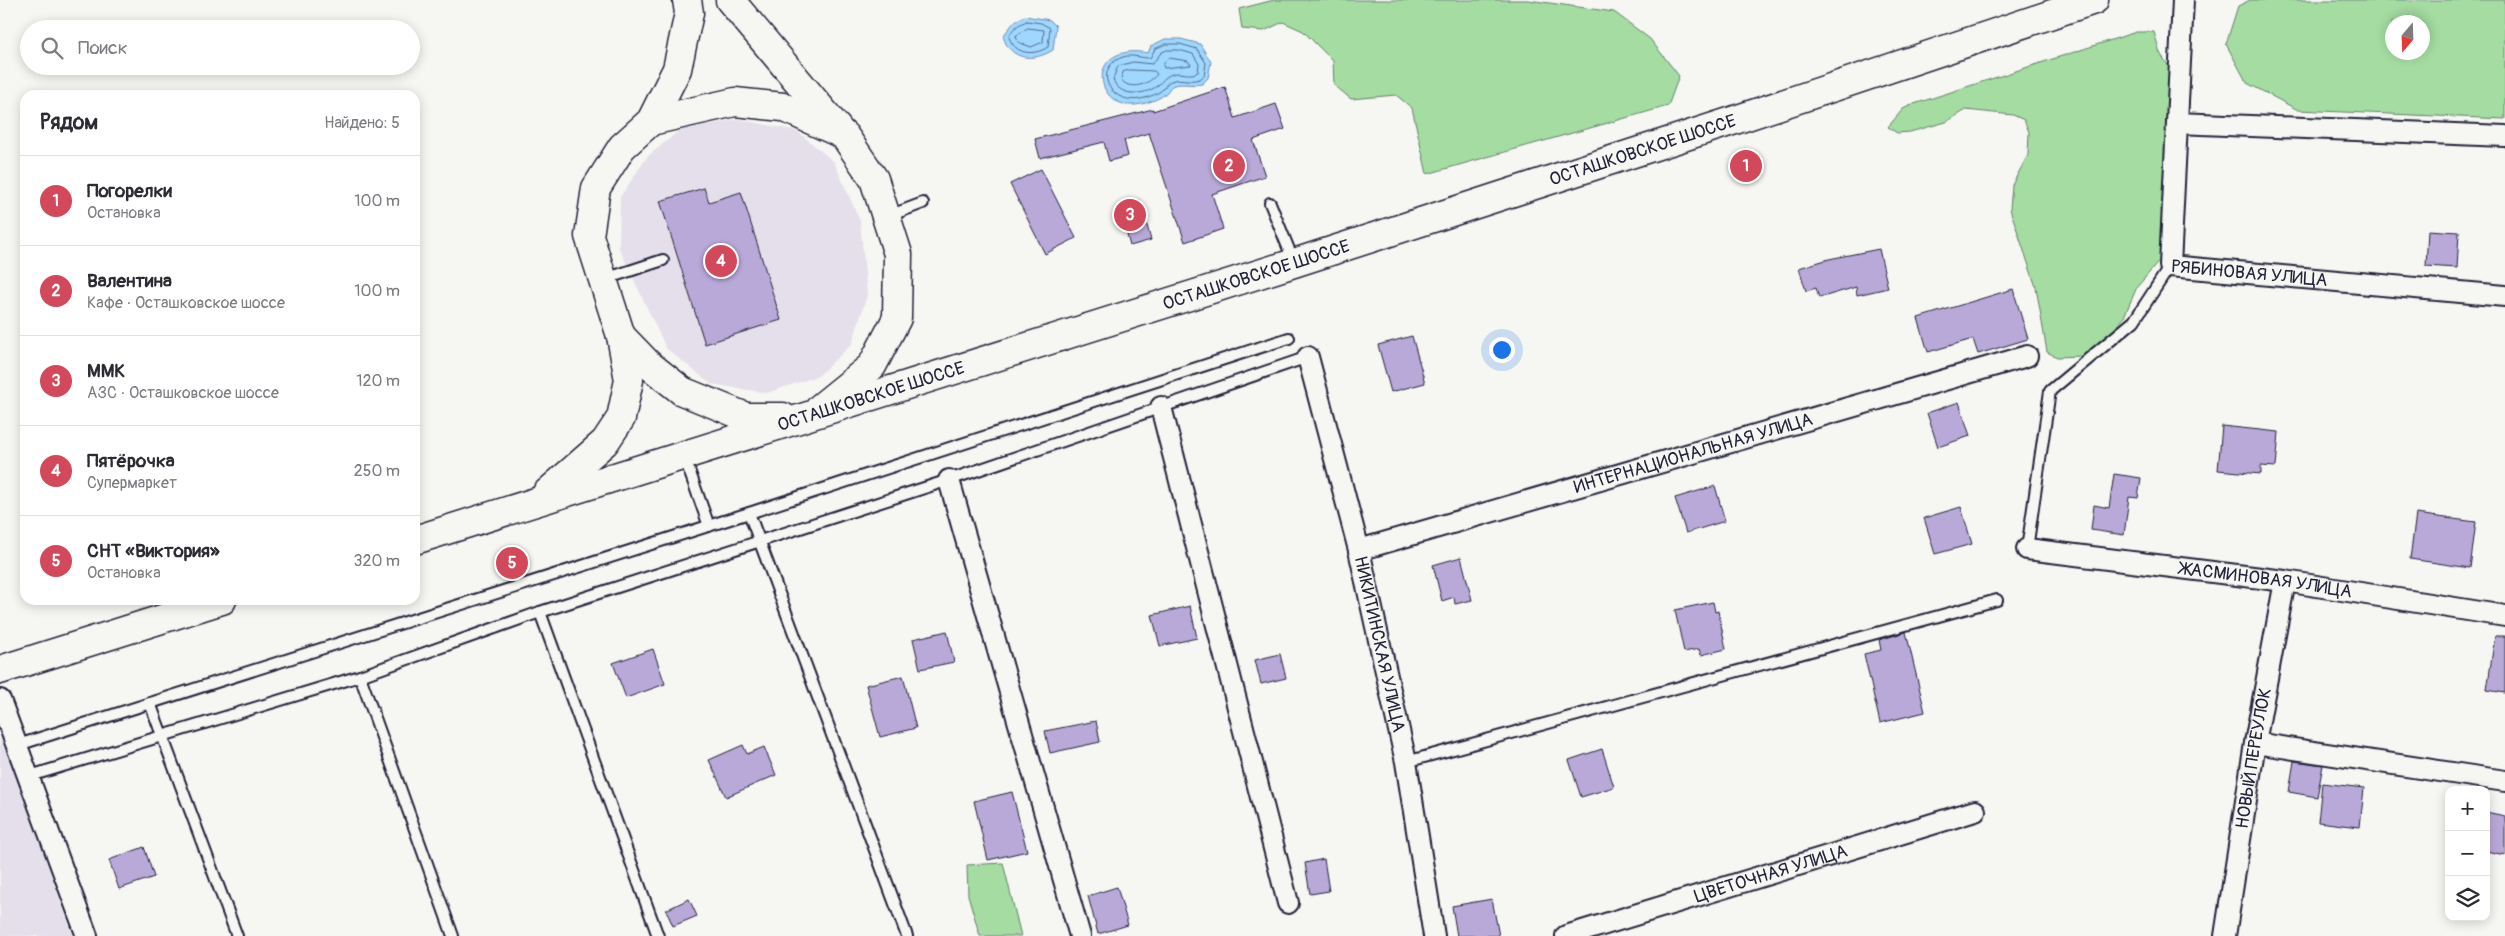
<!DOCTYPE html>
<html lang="ru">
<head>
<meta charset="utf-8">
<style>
	:root { --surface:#fff; --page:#f2f2f3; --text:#2b2b33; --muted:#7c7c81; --line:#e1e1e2; --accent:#d1495b }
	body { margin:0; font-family:Pangolin,sans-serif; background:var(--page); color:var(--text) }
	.controls { position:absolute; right:15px; bottom:15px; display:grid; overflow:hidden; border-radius:10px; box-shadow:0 2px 12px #0003 }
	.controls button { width:45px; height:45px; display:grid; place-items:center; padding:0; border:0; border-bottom:1px solid var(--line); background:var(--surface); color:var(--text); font:25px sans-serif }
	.compass { position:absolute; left:2385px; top:15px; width:45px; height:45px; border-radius:50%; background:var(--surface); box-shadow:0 2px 12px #0003; rotate:199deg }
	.you { position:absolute; left:1501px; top:349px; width:18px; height:18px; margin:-12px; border:4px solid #fff; border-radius:50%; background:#1a73e8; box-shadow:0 0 0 8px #1a73e833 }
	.badge { display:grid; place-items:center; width:32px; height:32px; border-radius:50%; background:var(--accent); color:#fff; font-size:16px; font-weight:700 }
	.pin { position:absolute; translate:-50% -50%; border:2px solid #fff; box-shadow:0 1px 5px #0006 }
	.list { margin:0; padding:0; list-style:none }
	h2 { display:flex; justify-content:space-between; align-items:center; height:65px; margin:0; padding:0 20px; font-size:21px }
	h2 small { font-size:16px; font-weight:400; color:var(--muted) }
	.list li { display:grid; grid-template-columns:32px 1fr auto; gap:15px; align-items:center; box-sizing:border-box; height:90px; padding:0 20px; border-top:1px solid var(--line) }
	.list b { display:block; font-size:19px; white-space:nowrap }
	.list p { margin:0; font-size:16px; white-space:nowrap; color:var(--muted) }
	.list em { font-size:16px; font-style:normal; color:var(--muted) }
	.icon { flex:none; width:28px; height:28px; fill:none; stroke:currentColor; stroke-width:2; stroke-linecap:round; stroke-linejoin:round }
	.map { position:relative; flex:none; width:2505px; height:936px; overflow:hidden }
	.search { position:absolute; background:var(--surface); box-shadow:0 2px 12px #0003; left:20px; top:20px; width:400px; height:55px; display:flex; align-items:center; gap:12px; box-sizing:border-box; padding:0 18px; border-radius:28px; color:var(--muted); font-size:19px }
	.panel { position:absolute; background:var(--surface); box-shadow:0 2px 12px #0003; left:20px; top:90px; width:400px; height:515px; border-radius:15px }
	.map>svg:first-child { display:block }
</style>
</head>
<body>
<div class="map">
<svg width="2505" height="936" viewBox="0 0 2505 936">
	<rect width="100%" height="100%" fill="#f6f6f2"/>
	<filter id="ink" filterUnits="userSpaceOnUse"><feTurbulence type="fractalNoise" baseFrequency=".02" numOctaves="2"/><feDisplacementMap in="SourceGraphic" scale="10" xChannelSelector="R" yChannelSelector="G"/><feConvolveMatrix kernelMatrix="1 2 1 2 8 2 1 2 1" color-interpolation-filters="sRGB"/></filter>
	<g filter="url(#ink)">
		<!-- built -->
		<g fill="#e4dfea">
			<polygon points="737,119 797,131 834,162 860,221 867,295 852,344 818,376 767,393 711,384 666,348 619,248 620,197 647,157 680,130"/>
			<polygon points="0,732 73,936 0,936"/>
		</g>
		<!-- green -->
		<g fill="#a4dca1" stroke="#637f6e" fill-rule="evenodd">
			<polygon points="1274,0 1528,0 1614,12 1650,39 1679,76 1668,106 1427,174 1412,108 1396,95 1351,99 1334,85 1333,61 1303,31 1283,22 1264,31 1242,29 1239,9"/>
			<path d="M2250,0H2505V119L2298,110L2247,83L2226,44L2238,6ZM2422,22V52H2392V22Z"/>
			<polygon points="2136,32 2154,32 2160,53 2185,91 2161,259 2137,287 2123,319 2108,336 2081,356 2057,357 2047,352 2036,287 2010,209 2012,185 2028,155 2029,132 2024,120 2013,115 1966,110 1946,122 1910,132 1897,133 1888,127 1903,109 1914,104"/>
			<polygon points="1003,863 1021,936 980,936 968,895 967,865"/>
		</g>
		<!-- water -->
		<g fill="#9fd7ff" stroke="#6d8fb1">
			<path d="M1025,16L1050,20L1056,26L1053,50C1034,62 1010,61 1003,36L1015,21Z"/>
			<path d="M1165,39H1181L1200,44L1211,62L1208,78L1202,84C1193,86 1180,82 1172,86C1169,88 1168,92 1165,94C1157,101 1139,106 1129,105C1091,101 1090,42 1148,53L1151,46Z"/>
		</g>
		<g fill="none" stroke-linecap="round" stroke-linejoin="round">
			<!-- shore -->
			<g stroke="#546a89" stroke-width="1">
				<path d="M1027,21L1041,23L1050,28L1048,47C1034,56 1015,55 1009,37C1011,29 1019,24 1027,21Z"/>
				<polygon points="1028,28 1044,30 1043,42 1031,47 1018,42 1016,36"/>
				<path d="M1166,44H1180L1197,49L1206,63L1204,76C1194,85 1182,76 1171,81C1166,83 1166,86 1163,89C1158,94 1151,96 1145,98C1108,108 1092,67 1123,57C1132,54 1140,58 1150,58L1155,49Z"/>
				<path d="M1167,50H1179L1193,54L1199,64L1198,72C1190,77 1181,71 1172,74C1164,77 1162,82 1157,86C1144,96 1118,97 1113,79L1118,66L1133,62L1152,64L1161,53Z"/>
				<polygon points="1169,58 1188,61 1191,65 1164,68 1163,65"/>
				<path d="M1130,70L1154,71L1157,74C1150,84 1129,92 1121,79L1123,72Z"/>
			</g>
		</g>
		<!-- building -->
		<g fill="#b9a9d9" stroke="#22223b">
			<polygon points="1225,87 1235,118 1276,104 1285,129 1253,140 1265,176 1212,194 1223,229 1185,242 1149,133 1124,140 1128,156 1109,161 1104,142 1040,158 1035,139 1153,109 1153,111"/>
			<polygon points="1041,169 1076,238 1045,254 1010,184"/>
			<polygon points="704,188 709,202 741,192 781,320 705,344 660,201"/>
			<polygon points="1140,200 1151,240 1130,246 1119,205"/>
			<polygon points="2428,230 2459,232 2457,268 2426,266"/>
			<polygon points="1879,249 1888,288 1857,295 1856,287 1819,298 1816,288 1806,291 1799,268 1829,259"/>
			<polygon points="2013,289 2028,339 1978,354 1973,339 1928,352 1918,318"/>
			<polygon points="1412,336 1425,383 1391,392 1378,345"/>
			<polygon points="1959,402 1970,436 1938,447 1927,413"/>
			<polygon points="2222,426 2279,432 2276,467 2261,466 2261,474 2218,470"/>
			<polygon points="2114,474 2141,478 2138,498 2129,497 2124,535 2091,530 2094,505 2109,508"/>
			<polygon points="1715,486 1725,521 1686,533 1675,498"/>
			<polygon points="1961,507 1972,544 1935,554 1924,518"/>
			<polygon points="2416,514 2476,522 2470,568 2410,559"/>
			<polygon points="1461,557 1472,600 1455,604 1454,597 1442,601 1433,565"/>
			<polygon points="1713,602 1715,612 1718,611 1726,649 1701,655 1699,649 1684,652 1675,610"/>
			<polygon points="1190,606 1197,638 1160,646 1152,615"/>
			<polygon points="947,631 954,662 920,669 913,639"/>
			<polygon points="1906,632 1925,712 1880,723 1864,654 1881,650 1879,640"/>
			<polygon points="2495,636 2505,636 2505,693 2487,690"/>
			<polygon points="653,649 665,684 626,698 613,663"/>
			<polygon points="1280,654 1286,678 1261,684 1255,660"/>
			<polygon points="903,676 916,728 880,737 866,685"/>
			<polygon points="1096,721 1100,742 1050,753 1045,731"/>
			<polygon points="743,745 747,754 764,747 776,775 726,797 709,760"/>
			<polygon points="1602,749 1614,787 1581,797 1569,760"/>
			<polygon points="2294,761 2323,765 2317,797 2289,792"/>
			<polygon points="2322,783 2364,788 2360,827 2318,822"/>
			<polygon points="1012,792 1027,851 988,860 974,801"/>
			<polygon points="2486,812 2505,816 2505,855 2486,851"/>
			<polygon points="144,847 154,877 119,889 109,860"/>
			<polygon points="1324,859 1329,891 1310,894 1305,863"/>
			<polygon points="1117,887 1128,925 1098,934 1088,896"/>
			<polygon points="689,899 697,916 673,926 666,910"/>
			<polygon points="1492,899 1499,936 1457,936 1452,906"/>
		</g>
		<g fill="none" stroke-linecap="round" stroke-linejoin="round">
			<!-- service casing -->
			<g stroke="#22223b" stroke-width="14">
				<g id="service">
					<polyline points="1270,203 1294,262"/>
					<polyline points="886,217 923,203"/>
					<polyline points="605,279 663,260"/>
					<polyline points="684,456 709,526"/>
					<polyline points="749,513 907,936"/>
					<polyline points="2027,549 2050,391 2134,321 2170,266"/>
					<polyline points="540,612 658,936"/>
					<polyline points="360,676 453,936"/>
					<polyline points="150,703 237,936"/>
					<polyline points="18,745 749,513 1289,338"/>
					<polyline points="1406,762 1997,600"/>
					<polyline points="30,776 360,676 540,612 949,480 1308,357"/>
				</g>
			</g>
			<!-- minor casing -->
			<g stroke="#22223b" stroke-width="24">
				<g id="minor">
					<path id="s1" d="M2183,0L2170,266L2505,296"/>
					<polyline points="2177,123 2505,136"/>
					<path id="s2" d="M1308,357L1359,550L1406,762L1434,936"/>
					<polyline points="1161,407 1288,903"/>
					<polyline points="949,480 1080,936"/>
					<path id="s3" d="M2027,549L2285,581L2505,616"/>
					<path id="s4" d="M1359,550L2027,356"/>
					<polyline points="0,700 87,936"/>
					<polyline points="2255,743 2505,781"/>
					<path id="s5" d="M1566,936L1975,811"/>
					<path id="s6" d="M2225,936L2255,743L2285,581"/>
				</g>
			</g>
			<!-- secondary casing -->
			<g stroke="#22223b" stroke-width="31">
				<g id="secondary">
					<polyline points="730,0 838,129"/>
					<polyline points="651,121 735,102 783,107 844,135 874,179 898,254 897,318 872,366 820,408"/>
					<polyline points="621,336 648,364 682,391 746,417 783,417"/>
					<polyline points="547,493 605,442 621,418 629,380 621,336 589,236 596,188 622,147 651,121 677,69 689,13 687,0"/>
					<path id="s7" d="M415,540L1294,263L1726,123L2094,0"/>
					<polyline points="0,670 222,600"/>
				</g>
			</g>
			<!-- service -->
			<use href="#service" stroke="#f6f6f2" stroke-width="10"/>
			<!-- minor -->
			<use href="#minor" stroke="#f6f6f2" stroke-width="20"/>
			<!-- secondary -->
			<use href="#secondary" stroke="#f6f6f2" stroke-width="28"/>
		</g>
	</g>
	<g text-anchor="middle" stroke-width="4.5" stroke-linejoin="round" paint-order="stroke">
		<!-- street labels -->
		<g font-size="18" fill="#22223b" stroke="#f6f6f2">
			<text dy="6" stroke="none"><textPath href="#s7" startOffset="1288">ОСТАШКОВСКОЕ ШОССЕ</textPath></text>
			<text dy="6" stroke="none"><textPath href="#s1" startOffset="346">РЯБИНОВАЯ УЛИЦА</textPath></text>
			<text dy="6" stroke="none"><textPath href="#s7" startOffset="882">ОСТАШКОВСКОЕ ШОССЕ</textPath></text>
			<text dy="6" stroke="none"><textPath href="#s7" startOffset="478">ОСТАШКОВСКОЕ ШОССЕ</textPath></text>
			<text dy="6" stroke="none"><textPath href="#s4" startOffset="348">ИНТЕРНАЦИОНАЛЬНАЯ УЛИЦА</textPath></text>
			<text dy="6" stroke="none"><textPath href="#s3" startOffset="241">ЖАСМИНОВАЯ УЛИЦА</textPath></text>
			<text dy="6" stroke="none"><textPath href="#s2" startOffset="296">НИКИТИНСКАЯ УЛИЦА</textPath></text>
			<text dy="6" stroke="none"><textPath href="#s6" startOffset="180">НОВЫЙ ПЕРЕУЛОК</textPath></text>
			<text dy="6" stroke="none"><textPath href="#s5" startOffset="214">ЦВЕТОЧНАЯ УЛИЦА</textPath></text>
		</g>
	</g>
</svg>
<div class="controls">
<button>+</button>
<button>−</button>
<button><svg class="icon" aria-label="layers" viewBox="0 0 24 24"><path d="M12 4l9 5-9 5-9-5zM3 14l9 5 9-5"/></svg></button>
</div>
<svg class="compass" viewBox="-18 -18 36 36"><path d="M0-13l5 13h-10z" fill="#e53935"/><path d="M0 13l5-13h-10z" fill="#7c7c81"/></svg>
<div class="you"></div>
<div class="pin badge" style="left:1746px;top:166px">1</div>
<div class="pin badge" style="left:1229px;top:166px">2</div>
<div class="pin badge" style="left:1130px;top:215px">3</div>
<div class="pin badge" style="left:721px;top:261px">4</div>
<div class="pin badge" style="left:512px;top:563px">5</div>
<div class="search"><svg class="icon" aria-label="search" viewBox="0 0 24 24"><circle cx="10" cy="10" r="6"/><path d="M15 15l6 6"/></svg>Поиск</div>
<section class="panel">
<h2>Рядом<small>Найдено: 5</small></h2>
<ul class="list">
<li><span class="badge">1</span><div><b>Погорелки</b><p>Остановка</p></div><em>100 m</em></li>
<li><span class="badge">2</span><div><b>Валентина</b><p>Кафе · Осташковское шоссе</p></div><em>100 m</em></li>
<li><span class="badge">3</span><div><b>ММК</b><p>АЗС · Осташковское шоссе</p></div><em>120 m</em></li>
<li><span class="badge">4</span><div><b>Пятёрочка</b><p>Супермаркет</p></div><em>250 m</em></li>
<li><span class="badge">5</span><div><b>СНТ «Виктория»</b><p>Остановка</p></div><em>320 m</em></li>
</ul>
</section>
</div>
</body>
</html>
